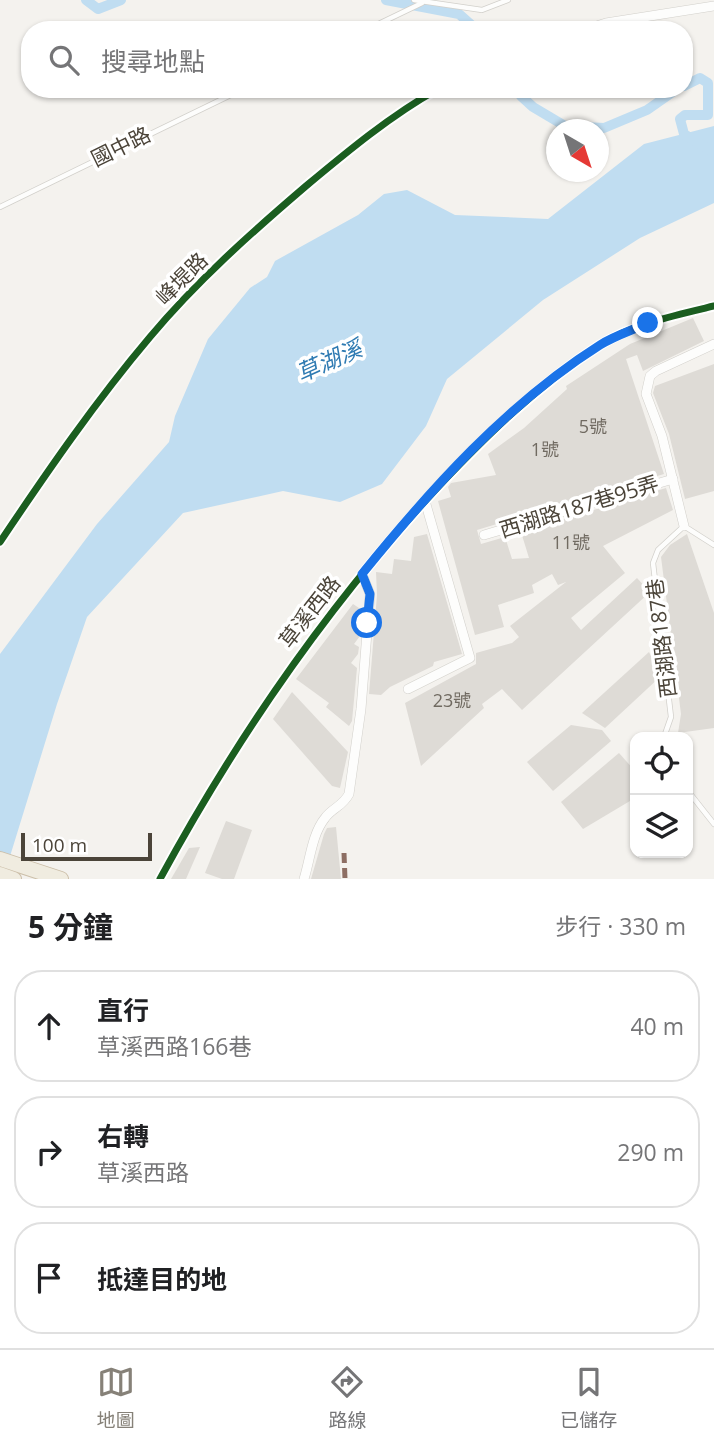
<!DOCTYPE html>
<html lang="zh-TW">
<head>
<meta charset="utf-8">
<style>
	:root { --surface:#fff; --page:#f6f6f6; --text:#202124; --muted:#757577; --line:#e0e0e0; --accent:#868178 }
	body { margin:0; font-family:"Open Sans","Noto Sans TC",sans-serif; background:var(--page); color:var(--text) }
	.controls { position:absolute; right:21px; bottom:21px; display:grid; overflow:hidden; border-radius:14px; box-shadow:0 2px 5px #0004 }
	.controls button { width:63px; height:63px; display:grid; place-items:center; padding:0; border:0; border-bottom:2px solid var(--line); background:var(--surface); color:var(--text); font:35px sans-serif }
	.compass { position:absolute; left:546px; top:119px; width:63px; height:63px; border-radius:50%; background:var(--surface); box-shadow:0 2px 5px #0004; rotate:141deg }
	.scale { position:absolute; left:21px; bottom:18px; width:131px; box-sizing:border-box; padding-left:7px; border:4px solid #4b4439; border-top:0; font-size:19px; line-height:24px; white-space:nowrap; color:#4b4439; -webkit-text-stroke:5px #fff; paint-order:stroke }
	.stop { position:absolute; width:21px; height:21px; margin:-16px; border:5px solid #1a73e8; border-radius:50%; background:#fff }
	.stop.end { background:#1a73e8; border-color:#fff; box-shadow:0 2px 7px #0008 }
	.list { margin:0; padding:0; list-style:none }
	h2 { display:flex; justify-content:space-between; align-items:center; height:91px; margin:0; padding:0 28px; font-size:30px }
	h2 small { font-size:23px; font-weight:400; color:var(--muted) }
	.list li { display:grid; grid-template-columns:46px 1fr auto; gap:21px; align-items:center; box-sizing:border-box; height:112px; margin:0 14px 14px; padding:0 14px; border:2px solid var(--line); border-radius:28px }
	.list b { display:block; font-size:26px; white-space:nowrap }
	.list p { margin:0; font-size:23px; white-space:nowrap; color:var(--muted) }
	.list em { font-size:23px; font-style:normal; color:var(--muted) }
	.icon { flex:none; width:38px; height:38px; fill:none; stroke:currentColor; stroke-width:2; stroke-linecap:round; stroke-linejoin:round }
	.map { position:relative; flex:none; width:714px; height:879px; overflow:hidden }
	.search { position:absolute; background:var(--surface); box-shadow:0 2px 5px #0004; left:21px; right:21px; top:21px; height:77px; display:flex; align-items:center; gap:18px; box-sizing:border-box; padding:0 24px; border-radius:28px; color:var(--muted); font-size:26px }
	.sheet { height:469px; background:var(--surface) }
	nav { display:flex; justify-content:space-around; align-items:center; box-sizing:border-box; height:98px; border-top:2px solid var(--line); background:var(--surface); font-size:19px; color:var(--muted) }
	nav a { display:grid; justify-items:center; gap:4px }
	nav .on { color:var(--accent) }
	.map>svg:first-child { display:block }
</style>
</head>
<body>
<div class="map">
<svg width="714" height="879" viewBox="0 0 714 879">
	<rect width="100%" height="100%" fill="#f4f2ee"/>
	<!-- water -->
	<polygon fill="#c0ddf1" points="714,126 714,203 640,238 543,300 447,379 426,426 382,484 340,502 283,491 183,513 87,617 57,704 3,879 0,879 0,654 97,524 169,442 175,416 208,339 250,288 267,277 275,261 358,215 384,194 407,190 455,215 548,219 644,144"/>
	<g fill="none" stroke-linecap="round" stroke-linejoin="round">
		<!-- canal -->
		<g stroke="#c0ddf1" stroke-width="10">
			<polyline points="86,0 98,9 121,0"/>
			<polyline points="386,0 459,14 477,30"/>
			<polyline points="684,86 700,78 708,83 708,115 685,115 680,119 684,134 714,152"/>
			<polyline points="520,89 521,96 533,107 565,126 604,128 647,110 677,89"/>
		</g>
	</g>
	<!-- building -->
	<g fill="#dedbd6">
		<polygon points="693,318 704,341 643,371 637,355 626,359 664,474 477,530 481,544 505,537 512,559 529,558 521,532 666,488 673,510 603,546 625,573 571,618 581,630 637,578 650,592 522,710 502,689 482,704 484,708 421,766 405,703 476,664 476,653 512,643 519,637 510,626 566,582 558,585 552,574 532,585 534,593 498,605 504,627 475,635 438,501 451,497 448,487 451,483 496,475 488,454 524,428 567,389 566,386 630,344"/>
		<polygon points="714,364 714,491 685,499 669,434 653,393 655,386"/>
		<polygon points="427,534 462,654 434,662 433,666 390,687 381,695 369,694 377,595 376,572 392,574 394,559 411,561 414,537"/>
		<polygon points="687,534 714,613 714,728 678,733 681,714 661,557 670,545"/>
		<polygon points="353,604 362,610 360,636 354,644 359,647 358,654 351,663 357,668 352,721 349,726 326,707 329,703 296,679"/>
		<polygon points="649,652 661,676 605,728 582,713"/>
		<polygon points="292,692 348,752 340,788 332,786 273,719"/>
		<polygon points="571,725 602,730 611,741 553,791 527,762"/>
		<polygon points="619,753 635,771 635,798 583,829 561,802"/>
		<polygon points="226,821 252,830 234,879 222,879 205,873"/>
		<polygon points="336,827 341,879 311,879 324,834 327,828"/>
		<polygon points="200,847 186,879 171,879 189,848"/>
	</g>
	<g fill="none" stroke-linecap="round" stroke-linejoin="round">
		<!-- service casing -->
		<g stroke="#d2d0cb" stroke-width="6">
			<g id="service">
				<polyline points="414,0 482,10 508,0"/>
				<polyline points="366,30 422,3"/>
				<polyline points="0,207 243,89"/>
				<polyline points="664,737 671,717 653,563 658,550 684,526 714,545"/>
				<polyline points="688,791 714,824"/>
			</g>
		</g>
		<!-- minor casing -->
		<g stroke="#d2d0cb" stroke-width="10">
			<g id="minor">
				<polyline points="584,30 606,23 714,6"/>
				<polyline points="684,526 662,436 646,394 650,376 656,371 714,344"/>
				<polyline points="484,535 673,479"/>
				<path d="M0,542C47,472 95,402 150,337C196,282 251,233 306,186C348,151 390,116 438,89"/>
				<polyline points="408,689 470,658 425,501"/>
				<path d="M160,879C236,739 328,605 437,488C486,436 539,384 600,345C633,324 676,315 714,306"/>
				<path d="M304,879C310,860 312,834 325,818C332,808 342,807 349,794L361,709L370,594L362,574"/>
			</g>
		</g>
		<!-- trunk casing -->
		<g stroke="#ccbfa9" stroke-width="16">
			<g id="trunk">
				<polyline points="0,859 61,879"/>
				<polyline points="0,874 14,879"/>
			</g>
		</g>
		<!-- service -->
		<use href="#service" stroke="#fdfdfc" stroke-width="4.5"/>
		<!-- minor -->
		<use href="#minor" stroke="#fdfdfc" stroke-width="9"/>
		<!-- trunk -->
		<use href="#trunk" stroke="#f0ece0" stroke-width="14"/>
		<!-- quiet -->
		<polyline stroke="#8d6e63" stroke-width="5" stroke-dasharray="10 5" stroke-linecap="butt" points="344,853 345,879"/>
		<!-- cycleway casing -->
		<g stroke="#fff" stroke-width="11">
			<g id="cycleway">
				<path d="M0,542C47,472 95,402 150,337C196,282 251,233 306,186C348,151 390,116 438,89"/>
				<path d="M160,879C236,739 328,605 437,488C486,436 539,384 600,345C633,324 676,315 714,306"/>
			</g>
		</g>
		<!-- cycleway -->
		<use href="#cycleway" stroke="#1b5e20" stroke-width="7"/>
	</g>
	<g fill="none" stroke-linecap="round" stroke-linejoin="round">
		<!-- route -->
		<path stroke="#1a73e8" stroke-width="9" d="M367,623L370,594L362,574C430,490 508,403 600,345C614,336 633,330 648,323"/>
	</g>
	<g text-anchor="middle" stroke-width="7" stroke-linejoin="round" paint-order="stroke">
		<!-- number labels -->
		<g font-size="18" fill="#706a61">
			<text x="593" y="433">5號</text>
			<text x="545" y="456">1號</text>
			<text x="571" y="549">11號</text>
			<text x="452" y="707">23號</text>
		</g>
		<!-- street labels -->
		<g font-size="21" fill="#4b4439" stroke="#fff">
			<text transform="translate(121 147) rotate(-26)" y="7">國中路</text>
			<text transform="translate(182 279) rotate(-45)" y="7">峰堤路</text>
			<text transform="translate(579 507) rotate(-17)" y="7">西湖路187巷95弄</text>
			<text transform="translate(310 612) rotate(-52)" y="7">草溪西路</text>
			<text transform="translate(662 638) rotate(-97)" y="7">西湖路187巷</text>
		</g>
		<!-- water labels -->
		<g font-size="23" font-style="italic" fill="#2e7ab2" stroke="#fff">
			<text transform="translate(329 361) rotate(-24)" y="8">草湖溪</text>
		</g>
	</g>
</svg>
<div class="controls">
<button><svg class="icon" aria-label="locate" viewBox="0 0 24 24"><circle cx="12" cy="12" r="6"/><path d="M12 2v4M12 18v4M2 12h4M18 12h4"/></svg></button>
<button><svg class="icon" aria-label="layers" viewBox="0 0 24 24"><path d="M12 4l9 5-9 5-9-5zM3 14l9 5 9-5"/></svg></button>
</div>
<svg class="compass" viewBox="-18 -18 36 36"><path d="M0-13l5 13h-10z" fill="#e53935"/><path d="M0 13l5-13h-10z" fill="#757577"/></svg>
<div class="scale">100 m</div>
<div class="stop" style="left:367px;top:623px"></div>
<div class="stop end" style="left:648px;top:323px"></div>
<div class="search"><svg class="icon" aria-label="search" viewBox="0 0 24 24"><circle cx="10" cy="10" r="6"/><path d="M15 15l6 6"/></svg>搜尋地點</div>
</div>
<section class="sheet">
<h2>5 分鐘<small>步行 · 330 m</small></h2>
<ul class="list">
<li><svg class="icon" aria-label="ahead" viewBox="0 0 24 24"><path d="M12 20V5M6 11l6-6 6 6"/></svg><div><b>直行</b><p>草溪西路166巷</p></div><em>40 m</em></li>
<li><svg class="icon" aria-label="right" viewBox="0 0 24 24"><path d="M7 20v-9h11M14 6l5 5-5 5"/></svg><div><b>右轉</b><p>草溪西路</p></div><em>290 m</em></li>
<li><svg class="icon" aria-label="arrive" viewBox="0 0 24 24"><path d="M6 21V4h12l-3 4 3 4H6"/></svg><div><b>抵達目的地</b></div></li>
</ul>
</section>
<nav>
<a class="on"><svg class="icon" aria-label="map" viewBox="0 0 24 24"><path d="M3 6l6-2 6 2 6-2v14l-6 2-6-2-6 2zM9 4v14M15 6v14"/></svg>地圖</a>
<a><svg class="icon" aria-label="directions" viewBox="0 0 24 24"><path d="M12 3l9 9-9 9-9-9zM9 14v-3h6M13 9l2 2-2 2"/></svg>路線</a>
<a><svg class="icon" aria-label="saved" viewBox="0 0 24 24"><path d="M7 4h10v16l-5-4-5 4z"/></svg>已儲存</a>
</nav>
</body>
</html>
